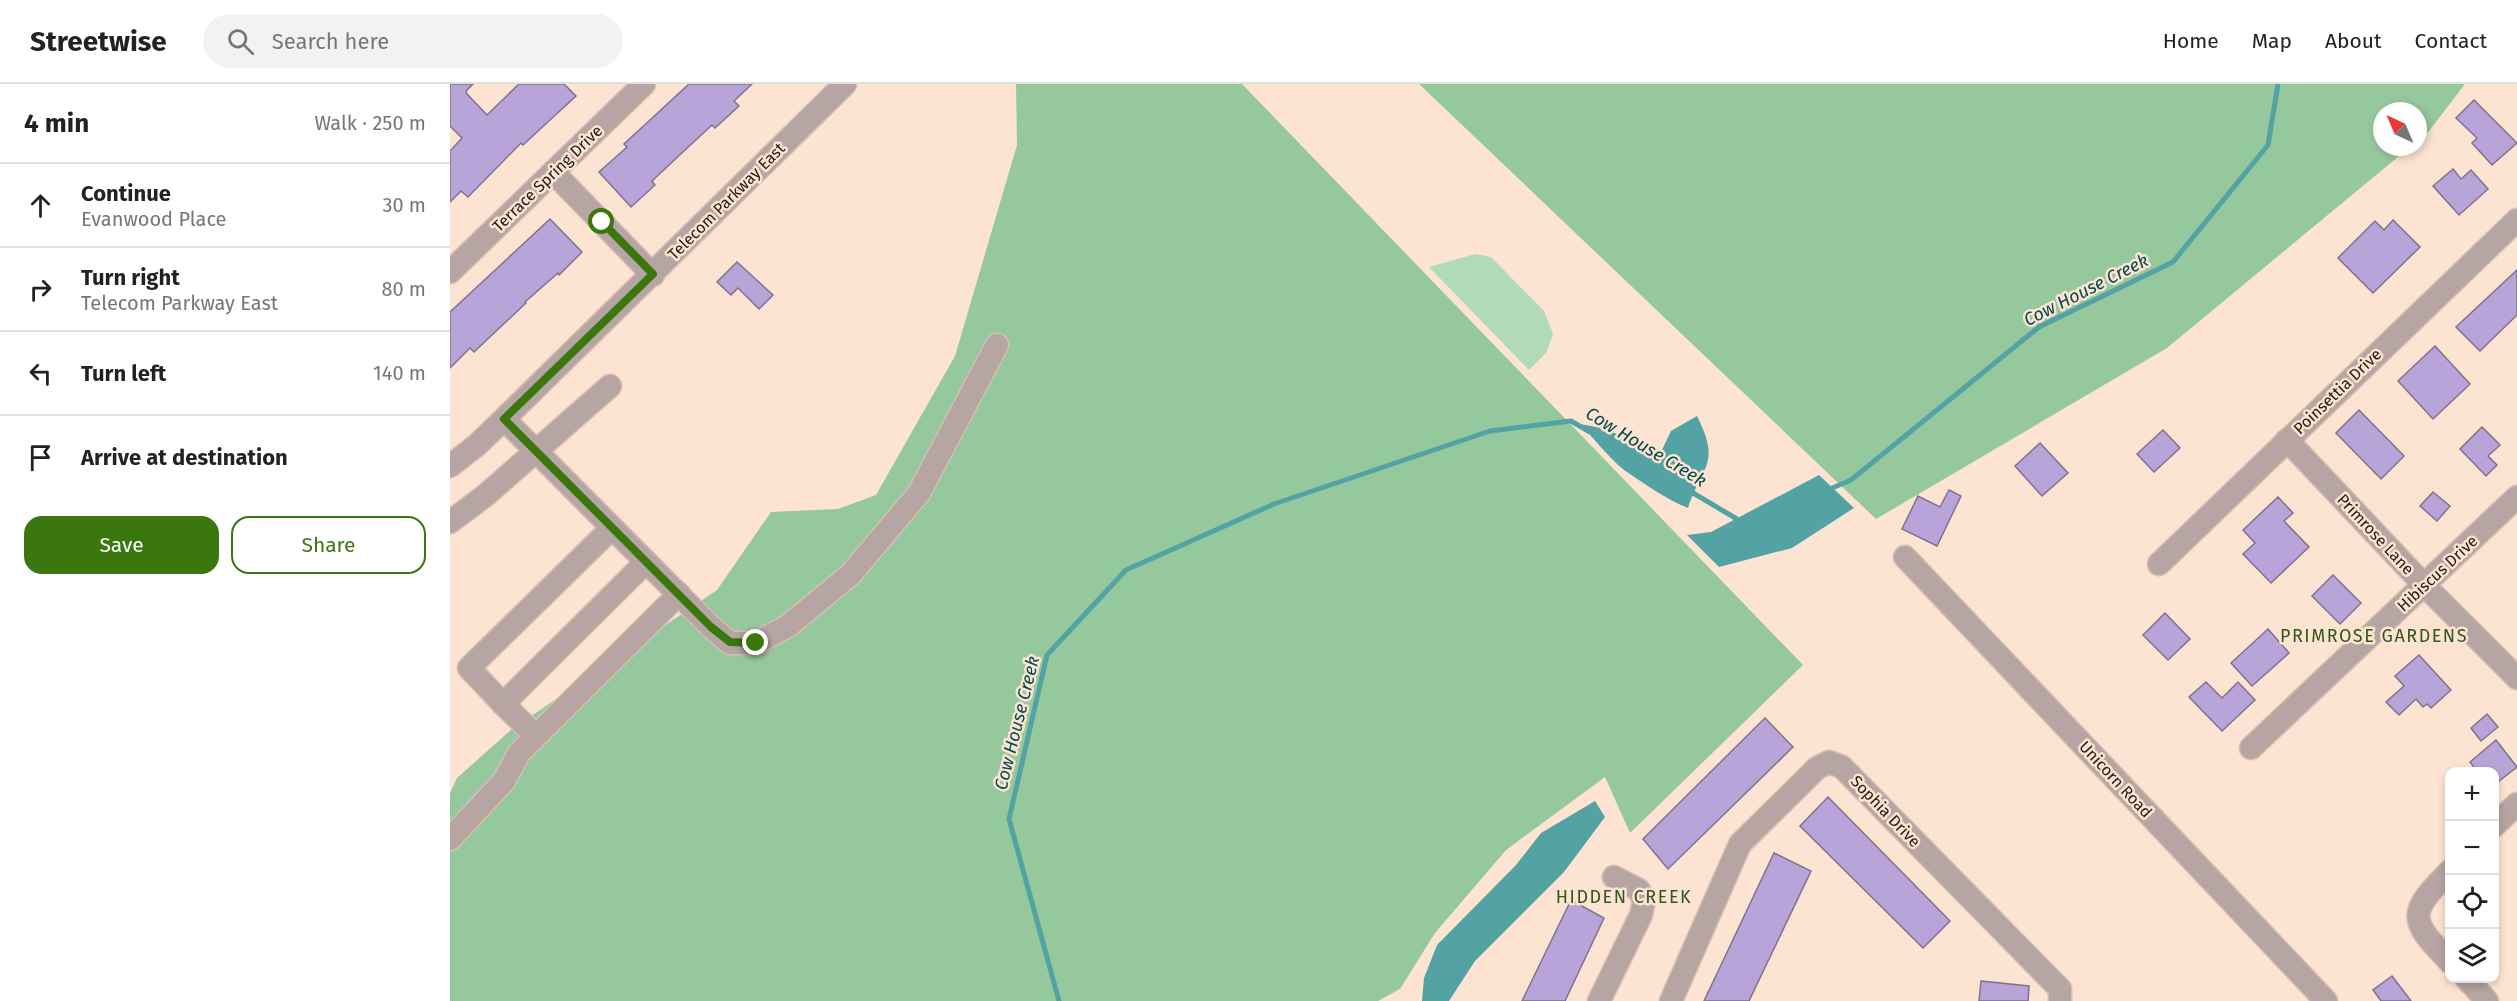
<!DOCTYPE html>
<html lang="en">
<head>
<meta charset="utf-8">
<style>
	:root { --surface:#fff; --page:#f2f2f2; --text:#222; --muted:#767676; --line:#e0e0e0; --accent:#3b770f }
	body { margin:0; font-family:"Fira Sans",sans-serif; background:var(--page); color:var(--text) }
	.controls { position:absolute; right:18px; bottom:18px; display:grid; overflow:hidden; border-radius:12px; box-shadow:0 3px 9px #0003 }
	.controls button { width:54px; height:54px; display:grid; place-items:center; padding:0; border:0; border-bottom:2px solid var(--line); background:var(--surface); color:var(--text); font:30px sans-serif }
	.compass { position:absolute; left:1923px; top:18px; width:54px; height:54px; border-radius:50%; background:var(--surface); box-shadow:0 3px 9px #0003; rotate:316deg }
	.stop { position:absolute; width:18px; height:18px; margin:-14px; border:4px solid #3b770f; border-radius:50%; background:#fff }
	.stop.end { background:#3b770f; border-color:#fff; box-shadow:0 2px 6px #0008 }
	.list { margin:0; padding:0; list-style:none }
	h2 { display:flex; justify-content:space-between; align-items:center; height:78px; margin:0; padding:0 24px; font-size:26px }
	h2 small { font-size:20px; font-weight:400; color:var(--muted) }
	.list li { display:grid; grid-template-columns:39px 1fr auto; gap:18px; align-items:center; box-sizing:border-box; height:84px; padding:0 24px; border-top:2px solid var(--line) }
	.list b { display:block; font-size:22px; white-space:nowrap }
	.list p { margin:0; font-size:20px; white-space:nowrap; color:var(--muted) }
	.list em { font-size:20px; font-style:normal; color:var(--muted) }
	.actions { display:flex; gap:12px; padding:18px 24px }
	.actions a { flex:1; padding:14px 0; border:2px solid var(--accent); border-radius:18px; text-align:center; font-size:21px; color:var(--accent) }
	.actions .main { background:var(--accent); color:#fff }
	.icon { flex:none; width:33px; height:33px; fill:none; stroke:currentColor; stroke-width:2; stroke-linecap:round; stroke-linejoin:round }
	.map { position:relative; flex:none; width:2067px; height:917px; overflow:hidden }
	header { display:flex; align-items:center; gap:36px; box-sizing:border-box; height:84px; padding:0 30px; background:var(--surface); border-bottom:2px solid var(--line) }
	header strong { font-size:28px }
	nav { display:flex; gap:33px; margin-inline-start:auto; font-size:21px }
	.search { width:420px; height:54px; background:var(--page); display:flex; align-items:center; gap:15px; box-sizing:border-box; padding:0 21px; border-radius:33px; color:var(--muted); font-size:22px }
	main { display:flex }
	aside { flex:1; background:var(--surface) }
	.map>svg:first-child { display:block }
</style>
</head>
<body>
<header>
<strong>Streetwise</strong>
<div class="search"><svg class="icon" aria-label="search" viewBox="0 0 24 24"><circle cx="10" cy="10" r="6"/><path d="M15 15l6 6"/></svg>Search here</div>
<nav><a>Home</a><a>Map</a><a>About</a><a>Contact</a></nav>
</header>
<main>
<aside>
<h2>4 min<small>Walk · 250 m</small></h2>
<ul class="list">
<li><svg class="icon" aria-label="ahead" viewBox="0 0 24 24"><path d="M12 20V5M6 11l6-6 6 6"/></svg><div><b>Continue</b><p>Evanwood Place</p></div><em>30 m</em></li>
<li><svg class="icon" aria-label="right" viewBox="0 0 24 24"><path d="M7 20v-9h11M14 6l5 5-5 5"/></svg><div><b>Turn right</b><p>Telecom Parkway East</p></div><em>80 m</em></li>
<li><svg class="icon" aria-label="left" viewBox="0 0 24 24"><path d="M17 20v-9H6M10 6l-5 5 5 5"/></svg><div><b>Turn left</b></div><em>140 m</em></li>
<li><svg class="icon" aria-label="arrive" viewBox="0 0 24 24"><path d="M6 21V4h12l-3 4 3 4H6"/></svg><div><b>Arrive at destination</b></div></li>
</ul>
<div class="actions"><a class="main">Save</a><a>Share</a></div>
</aside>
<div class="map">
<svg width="2067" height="917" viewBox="0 0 2067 917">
	<rect width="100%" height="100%" fill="#fde4d2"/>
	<!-- green -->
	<polygon fill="#b1dab8" points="1025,170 1041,173 1094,227 1103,250 1096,269 1079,286 979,183"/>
	<!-- forest -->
	<g fill="#96c89e">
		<polygon points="566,0 792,0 1353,581 1180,749 1155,693 1056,766 985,849 950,905 928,917 0,917 0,709 7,694 62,645 267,506 321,428 388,425 426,411 505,272 567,61"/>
		<polygon points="969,0 2015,0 1979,47 1968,56 1968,27 1932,27 1932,63 1960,63 1717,264 1426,435"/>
	</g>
	<!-- water -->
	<g fill="#54a3a4">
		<path d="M1247,332C1271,380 1253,380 1238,424C1216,415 1196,401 1177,388C1162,378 1143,353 1130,340L1152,344L1211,368L1221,347Z"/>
		<polygon points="1369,391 1404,424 1342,464 1269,483 1237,451 1261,448"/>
		<polygon points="1145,717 1155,733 1114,788 1025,877 999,917 972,917 974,894 987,861 1066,781 1091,749"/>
	</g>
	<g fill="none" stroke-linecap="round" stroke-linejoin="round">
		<!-- stream -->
		<g stroke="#54a3a4" stroke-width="5">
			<polyline points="1238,406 1292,438"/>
			<polyline points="1375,407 1401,396 1589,243 1723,178 1818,61 1828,0"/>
			<polyline points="609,917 559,735 597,571 676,486 824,420 1040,347 1121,337 1140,348"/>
		</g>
	</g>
	<!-- building -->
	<g fill="#b9a4d9" stroke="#7e728f" stroke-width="1.5">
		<polygon points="0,0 23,0 16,7 17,10 37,31 69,0 114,0 126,12 73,61 71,59 18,113 11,107 0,118 0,67 12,54 0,42"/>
		<polygon points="239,0 302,0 284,17 289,22 265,44 262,41 234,67 202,97 205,101 181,123 149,88 177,63 174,60"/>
		<polygon points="2024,16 2067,59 2042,81 2022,59 2027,54 2006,34"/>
		<polygon points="2003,85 2011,95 2021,86 2038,105 2009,131 1983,102"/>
		<polygon points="100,135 132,168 109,191 108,189 75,218 76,219 24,268 20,264 0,284 0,228"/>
		<polygon points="1943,136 1970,163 1923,209 1888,174 1925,137 1934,146"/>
		<polygon points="287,178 323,211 309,225 288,204 281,211 267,198"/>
		<polygon points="2067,186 2067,231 2030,267 2006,243"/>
		<polygon points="1985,262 2020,300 1983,335 1948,297"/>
		<polygon points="1909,326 1954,372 1931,395 1886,349"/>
		<polygon points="2032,343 2050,361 2038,372 2047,381 2036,392 2010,365"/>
		<polygon points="1713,346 1730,364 1704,388 1687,370"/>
		<polygon points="1590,359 1618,389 1592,412 1565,382"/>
		<polygon points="1499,406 1511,412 1487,462 1452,445 1468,412 1490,423"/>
		<polygon points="1983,408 2000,422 1987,437 1970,422"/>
		<polygon points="1828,413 1843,429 1834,437 1859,463 1821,499 1793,470 1805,459 1793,446"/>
		<polygon points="1883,491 1911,519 1890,540 1862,512"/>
		<polygon points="1715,529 1740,555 1718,576 1693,551"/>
		<polygon points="1818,545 1839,569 1802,602 1781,579"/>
		<polygon points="1969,571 2001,606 1981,624 1977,620 1973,623 1966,615 1949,631 1936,618 1954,602 1945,592"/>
		<polygon points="1756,598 1772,614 1788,598 1805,616 1772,647 1739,613"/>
		<polygon points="2037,630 2048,643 2031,657 2021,644"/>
		<polygon points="1315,634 1343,663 1218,785 1193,755"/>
		<polygon points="2046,656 2067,683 2044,701 2044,687 2027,687 2020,678"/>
		<polygon points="1378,713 1500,837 1473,864 1350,742"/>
		<polygon points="1324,769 1361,787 1299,917 1254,917"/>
		<polygon points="1121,816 1154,834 1115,917 1072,917"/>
		<polygon points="1942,892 1961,917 1931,917 1923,906"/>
		<polygon points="1531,897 1579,902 1578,917 1529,917"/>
	</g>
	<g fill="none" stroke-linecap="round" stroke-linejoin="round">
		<!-- minor casing -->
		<g stroke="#d6c0af" stroke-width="25">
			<g id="minor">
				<polyline points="103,88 203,191"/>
				<polyline points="0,188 194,0"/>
				<polyline points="54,335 261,543 280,559 306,559 338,542 401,490 469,409 547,261"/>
				<polyline points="1837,356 1974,501 2067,594"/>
				<polyline points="0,382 27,361 54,335 395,0"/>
				<polyline points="0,438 36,411 160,302"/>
				<polyline points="162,444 19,584 53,620 196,478"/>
				<polyline points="1455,473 1876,917"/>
				<polyline points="1709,480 2067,136"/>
				<polyline points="53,620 86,652"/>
				<polyline points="1801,664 2067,413"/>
				<polyline points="2044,742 2067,720"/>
				<polyline points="0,755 54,697 69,669 229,510"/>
				<path d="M2000,787C1958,829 1958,835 2000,878"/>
				<polyline points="2016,894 2037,917"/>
				<polyline points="1149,917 1191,831 1194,817 1189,806 1164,793"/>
				<polyline points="1221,917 1290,760 1367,684 1379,678 1392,683 1610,905 1610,917"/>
			</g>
		</g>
		<!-- minor -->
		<use href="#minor" stroke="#b6a5a2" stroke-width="22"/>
	</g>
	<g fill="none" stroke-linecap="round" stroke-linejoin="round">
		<!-- route -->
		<polyline stroke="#3b770f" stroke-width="8" points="152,138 203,190 54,335 261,543 280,558 306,559"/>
	</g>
	<g text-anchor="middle" stroke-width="5" stroke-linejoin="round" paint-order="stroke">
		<!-- street labels -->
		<g font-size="16" fill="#251a12" stroke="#fde4d2">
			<text transform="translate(97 94) rotate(-44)" y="6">Terrace Spring Drive</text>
			<text transform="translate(276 117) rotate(-45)" y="6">Telecom Parkway East</text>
			<text transform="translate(1887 307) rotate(-44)" y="6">Poinsettia Drive</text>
			<text transform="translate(1926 450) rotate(47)" y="6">Primrose Lane</text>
			<text transform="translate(1987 489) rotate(-43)" y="6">Hibiscus Drive</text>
			<text transform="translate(1666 695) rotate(47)" y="6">Unicorn Road</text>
			<text transform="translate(1436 727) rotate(46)" y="6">Sophia Drive</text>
		</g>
		<!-- water labels -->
		<g font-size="18" font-style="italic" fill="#004b4d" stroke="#fde4d2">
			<text transform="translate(1636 206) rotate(-27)" y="6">Cow House Creek</text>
			<text transform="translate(1196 363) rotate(31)" y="6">Cow House Creek</text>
			<text transform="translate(567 639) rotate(-76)" y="6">Cow House Creek</text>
		</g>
		<!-- neighbourhood labels -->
		<g font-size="18" letter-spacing="1.5" fill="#31571b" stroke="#fde4d2">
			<text x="1924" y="558">PRIMROSE GARDENS</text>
			<text x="1174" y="819">HIDDEN CREEK</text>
		</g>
	</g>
</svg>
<div class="controls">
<button>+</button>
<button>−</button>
<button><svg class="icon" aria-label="locate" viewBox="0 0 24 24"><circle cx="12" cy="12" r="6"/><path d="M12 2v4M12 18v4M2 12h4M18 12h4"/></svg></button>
<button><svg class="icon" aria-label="layers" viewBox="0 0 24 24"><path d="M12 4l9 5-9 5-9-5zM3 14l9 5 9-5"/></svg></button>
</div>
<svg class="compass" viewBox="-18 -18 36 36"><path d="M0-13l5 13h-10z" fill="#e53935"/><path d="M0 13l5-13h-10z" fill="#767676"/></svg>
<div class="stop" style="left:152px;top:138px"></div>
<div class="stop end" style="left:306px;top:559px"></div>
</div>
</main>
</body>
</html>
